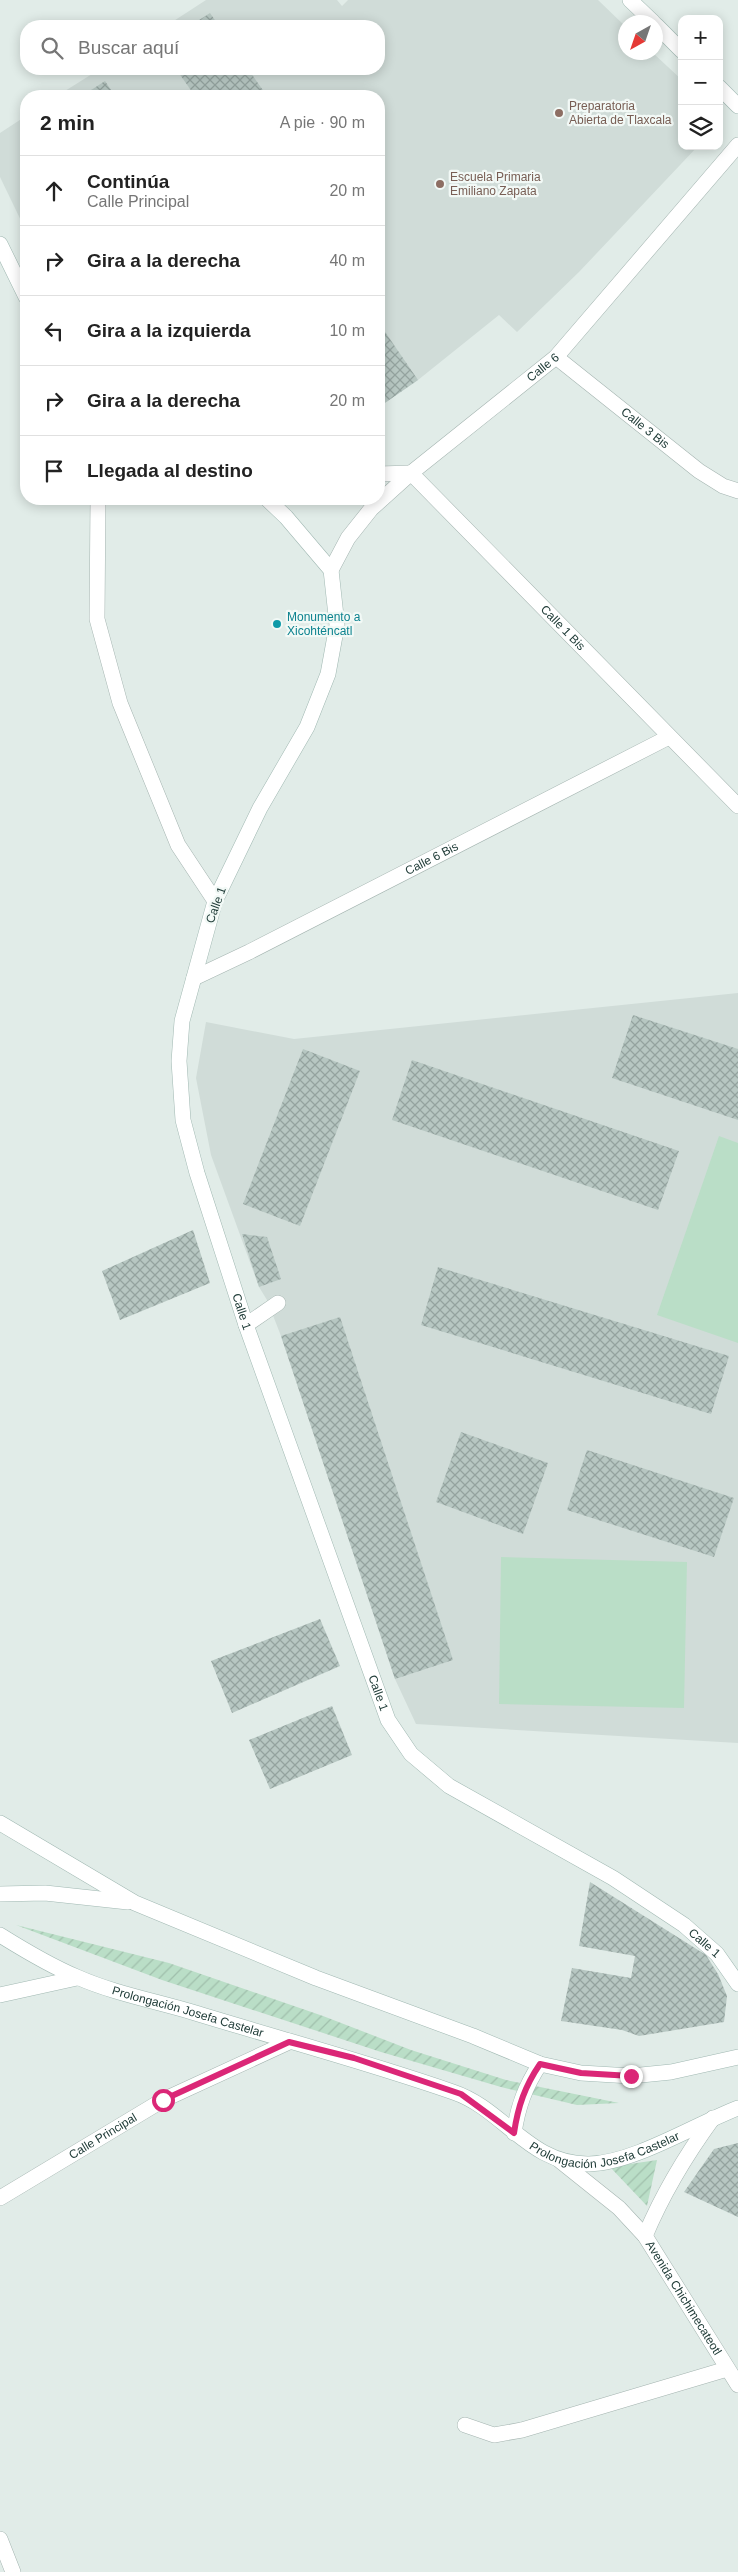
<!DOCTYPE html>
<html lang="es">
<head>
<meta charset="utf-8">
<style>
	:root { --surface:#fff; --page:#f6f6f6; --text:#222; --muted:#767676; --line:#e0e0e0 }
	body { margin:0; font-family:Helvetica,sans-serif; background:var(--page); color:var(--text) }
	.controls { position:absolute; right:15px; top:15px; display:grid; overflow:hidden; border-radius:10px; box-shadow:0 2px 12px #0003 }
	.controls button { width:45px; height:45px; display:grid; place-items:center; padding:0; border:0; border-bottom:1px solid var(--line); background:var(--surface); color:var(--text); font:25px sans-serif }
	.compass { position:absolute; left:618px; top:15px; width:45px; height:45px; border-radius:50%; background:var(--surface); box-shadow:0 2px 12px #0003; rotate:220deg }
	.stop { position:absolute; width:15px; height:15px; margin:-11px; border:4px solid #db2777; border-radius:50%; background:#fff }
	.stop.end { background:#db2777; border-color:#fff; box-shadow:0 1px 5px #0008 }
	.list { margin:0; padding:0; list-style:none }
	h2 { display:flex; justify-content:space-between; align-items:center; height:65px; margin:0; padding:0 20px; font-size:21px }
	h2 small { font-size:16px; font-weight:400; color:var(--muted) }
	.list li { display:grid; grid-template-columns:32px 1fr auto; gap:15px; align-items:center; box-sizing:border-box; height:70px; padding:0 20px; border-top:1px solid var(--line) }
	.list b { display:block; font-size:19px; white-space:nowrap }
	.list p { margin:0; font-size:16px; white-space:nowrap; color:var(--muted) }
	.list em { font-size:16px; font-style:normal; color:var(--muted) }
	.icon { flex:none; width:28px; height:28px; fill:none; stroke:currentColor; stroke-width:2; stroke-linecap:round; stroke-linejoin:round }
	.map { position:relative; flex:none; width:738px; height:2572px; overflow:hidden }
	.search { position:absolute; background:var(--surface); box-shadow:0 2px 12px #0003; left:20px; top:20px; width:365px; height:55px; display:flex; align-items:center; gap:12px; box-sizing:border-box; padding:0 18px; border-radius:20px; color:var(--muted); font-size:19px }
	.panel { position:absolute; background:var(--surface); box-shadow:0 2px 12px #0003; left:20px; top:90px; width:365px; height:415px; border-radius:20px }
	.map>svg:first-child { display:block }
</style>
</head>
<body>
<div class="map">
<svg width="738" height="2572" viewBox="0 0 738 2572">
	<defs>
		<pattern id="garden-furrows" width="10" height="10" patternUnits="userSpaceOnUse" patternTransform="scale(1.25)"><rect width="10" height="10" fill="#badec7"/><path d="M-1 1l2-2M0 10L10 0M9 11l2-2" fill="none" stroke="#a0bfac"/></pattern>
		<pattern id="building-cross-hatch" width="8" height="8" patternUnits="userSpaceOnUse" patternTransform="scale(1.25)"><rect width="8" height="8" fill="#b7c7c2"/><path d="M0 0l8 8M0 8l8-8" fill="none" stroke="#94a39f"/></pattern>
	</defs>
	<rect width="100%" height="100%" fill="#e1ece8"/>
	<!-- built -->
	<g fill="#d0dcd8">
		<polygon points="206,0 337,0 342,6 348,0 598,0 625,26 626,52 653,53 682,80 682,146 698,146 579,272 517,332 499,315 418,380 379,407 379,96 57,96 100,69 379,69 379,26 166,26"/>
		<polygon points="26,116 26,231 0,177 0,133"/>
		<polygon points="738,993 738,1743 416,1724 395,1679 281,1336 267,1300 259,1287 211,1155 196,1078 206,1022 294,1039"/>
	</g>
	<!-- grass -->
	<g fill="#badec7">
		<polygon points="719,1136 738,1143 738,1343 657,1315"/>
		<polygon points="501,1557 687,1562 684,1708 499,1704"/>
	</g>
	<!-- garden -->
	<g fill="url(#garden-furrows)">
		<polygon points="16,1925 169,1963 323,2016 411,2050 506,2080 619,2103 577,2105 501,2087 381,2052 162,1980"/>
		<polygon points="657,2160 647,2206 610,2167"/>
	</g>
	<!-- building -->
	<g fill="url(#building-cross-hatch)">
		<polygon points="210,13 219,26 190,26"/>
		<polygon points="176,69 248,69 267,96 195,96"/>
		<polygon points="105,81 115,96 82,96"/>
		<polygon points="381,326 418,380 379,407 379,328"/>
		<polygon points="633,1015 738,1049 738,1120 612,1078"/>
		<polygon points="303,1049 360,1071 300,1226 243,1204"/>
		<polygon points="412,1060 679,1151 658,1210 392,1120"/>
		<polygon points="193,1230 210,1283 120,1320 102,1271"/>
		<polygon points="242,1234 267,1237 281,1279 259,1287"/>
		<polygon points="438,1267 729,1356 711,1414 421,1325"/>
		<polygon points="340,1317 453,1660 395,1679 281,1336"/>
		<polygon points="461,1432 548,1463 523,1534 436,1502"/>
		<polygon points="587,1450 734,1498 714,1557 567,1510"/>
		<polygon points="320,1619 340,1666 232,1713 211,1661"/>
		<polygon points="332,1706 352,1755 270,1789 249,1740"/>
		<polygon points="590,1882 706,1955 718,1974 727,1996 724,2022 639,2036 622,2030 561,2021 572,1968 631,1978 635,1956 579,1946"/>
		<polygon points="738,2143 738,2217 684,2192 714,2149"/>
	</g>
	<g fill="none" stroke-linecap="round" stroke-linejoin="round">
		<!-- lane casing -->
		<g stroke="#a4b4b0" stroke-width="16">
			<g id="lane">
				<polyline points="98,499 97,619 120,703 178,845 215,901"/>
				<polyline points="246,1325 278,1303"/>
				<polyline points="465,2425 494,2435 522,2430 727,2369"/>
			</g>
		</g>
		<!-- street casing -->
		<g stroke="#a4b4b0" stroke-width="16">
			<g id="street">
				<path id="s1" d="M556,357L699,471L723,486L738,491"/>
				<path id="s2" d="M379,474L411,473L738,806"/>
				<path id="s3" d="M331,570L348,538L371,509L411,473L556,357L738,145"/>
				<path id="s4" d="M194,978L249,952L669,737"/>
				<path id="s5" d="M559,2160L619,2208L645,2236L738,2385"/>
				<path id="s6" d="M0,2198L163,2100L289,2042"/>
				<path d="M645,2236C663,2193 686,2155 713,2118"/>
				<polyline points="0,2539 13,2572"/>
			</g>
		</g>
		<!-- secondary casing -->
		<g stroke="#a0b8b2" stroke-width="16">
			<g id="secondary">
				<polyline points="630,0 653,22"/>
				<polyline points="656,25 682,51"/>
				<polyline points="719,87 738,106"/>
				<polyline points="0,244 26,297"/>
				<path id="s7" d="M267,499L286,517L331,570L337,625L328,674L307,727L260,808L215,901L182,1021L179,1061L183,1120L197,1173L246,1325L388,1720L411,1754L449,1786L613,1878L684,1925L717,1954L738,1984"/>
				<polyline points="0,1823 135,1903 316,1978 473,2036 540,2064 581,2073 631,2076 671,2072 738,2057"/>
				<polyline points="0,1894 45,1893 128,1902"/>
				<path id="s8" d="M0,1935C24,1950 51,1966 77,1977C113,1993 155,2001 192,2012C280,2039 367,2062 453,2092C504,2109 529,2165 589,2164C634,2163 694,2125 738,2108"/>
				<polyline points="0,1995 77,1978"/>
				<path d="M514,2133C518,2106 525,2087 540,2064"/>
			</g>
		</g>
		<!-- lane -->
		<use href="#lane" stroke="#fff" stroke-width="15"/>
		<!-- street -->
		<use href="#street" stroke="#fff" stroke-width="15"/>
		<!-- secondary -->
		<use href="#secondary" stroke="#fff" stroke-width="15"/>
	</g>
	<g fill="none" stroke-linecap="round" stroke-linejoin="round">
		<!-- route -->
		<path stroke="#db2777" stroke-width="6" d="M163,2100L289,2042L354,2058L461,2094L514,2133C518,2106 525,2086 540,2064L581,2073L631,2076"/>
	</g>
	<!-- markers -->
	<g fill="#8d6e63" stroke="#f2f9f6" stroke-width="2">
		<circle cx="559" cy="113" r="5"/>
		<circle cx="440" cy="184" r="5"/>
	</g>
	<circle fill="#0f9aa8" stroke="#f2f9f6" stroke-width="2" cx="277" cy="624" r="5"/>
	<g text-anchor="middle" stroke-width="4.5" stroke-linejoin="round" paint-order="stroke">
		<!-- education labels -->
		<g font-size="12" fill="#785e54" stroke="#f2f9f6" text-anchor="start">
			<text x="569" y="110">Preparatoria<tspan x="569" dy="14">Abierta de Tlaxcala</tspan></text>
			<text x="450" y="181">Escuela Primaria<tspan x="450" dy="14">Emiliano Zapata</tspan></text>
		</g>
		<!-- street labels -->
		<g font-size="12" fill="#213d39" stroke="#f2f9f6">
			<text dy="4" stroke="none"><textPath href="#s3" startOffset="296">Calle 6</textPath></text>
			<text dy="4" stroke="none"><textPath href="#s1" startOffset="114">Calle 3 Bis</textPath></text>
			<text dy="4" stroke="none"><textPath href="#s2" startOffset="249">Calle 1 Bis</textPath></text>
			<text dy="4" stroke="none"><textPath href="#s4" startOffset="266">Calle 6 Bis</textPath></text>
			<text transform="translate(216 905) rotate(-70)" y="4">Calle 1</text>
			<text dy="4" stroke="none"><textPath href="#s7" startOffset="879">Calle 1</textPath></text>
			<text dy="4" stroke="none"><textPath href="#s7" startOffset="1284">Calle 1</textPath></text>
			<text dy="4" stroke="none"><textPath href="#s7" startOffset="1704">Calle 1</textPath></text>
			<text dy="4" stroke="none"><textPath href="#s8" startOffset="204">Prolongación Josefa Castelar</textPath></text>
			<text dy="4" stroke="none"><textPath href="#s6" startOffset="120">Calle Principal</textPath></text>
			<text dy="4" stroke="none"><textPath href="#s8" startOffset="654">Prolongación Josefa Castelar</textPath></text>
			<text dy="4" stroke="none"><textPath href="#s5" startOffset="188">Avenida Chichimecateotl</textPath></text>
		</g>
		<!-- culture labels -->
		<g font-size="12" fill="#0d838f" stroke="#f2f9f6" text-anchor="start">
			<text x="287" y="621">Monumento a<tspan x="287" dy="14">Xicohténcatl</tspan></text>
		</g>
	</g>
</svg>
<div class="controls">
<button>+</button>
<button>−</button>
<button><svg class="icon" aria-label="layers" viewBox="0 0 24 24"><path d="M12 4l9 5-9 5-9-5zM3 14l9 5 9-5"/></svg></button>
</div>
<svg class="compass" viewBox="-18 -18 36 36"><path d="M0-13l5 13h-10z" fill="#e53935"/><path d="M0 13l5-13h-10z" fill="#767676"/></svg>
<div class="stop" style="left:163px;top:2100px"></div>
<div class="stop end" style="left:631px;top:2076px"></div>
<div class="search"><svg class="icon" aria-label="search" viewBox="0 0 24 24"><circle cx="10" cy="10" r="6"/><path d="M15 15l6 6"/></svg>Buscar aquí</div>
<section class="panel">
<h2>2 min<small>A pie · 90 m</small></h2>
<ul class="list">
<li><svg class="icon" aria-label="ahead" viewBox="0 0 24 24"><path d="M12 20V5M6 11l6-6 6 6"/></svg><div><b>Continúa</b><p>Calle Principal</p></div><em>20 m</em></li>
<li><svg class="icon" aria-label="right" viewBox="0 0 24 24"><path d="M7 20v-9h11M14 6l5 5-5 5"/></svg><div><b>Gira a la derecha</b></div><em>40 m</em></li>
<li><svg class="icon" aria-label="left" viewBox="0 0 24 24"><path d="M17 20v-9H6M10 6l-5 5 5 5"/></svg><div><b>Gira a la izquierda</b></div><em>10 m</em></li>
<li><svg class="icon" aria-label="right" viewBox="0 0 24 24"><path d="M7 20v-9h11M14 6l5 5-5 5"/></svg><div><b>Gira a la derecha</b></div><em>20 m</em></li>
<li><svg class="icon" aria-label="arrive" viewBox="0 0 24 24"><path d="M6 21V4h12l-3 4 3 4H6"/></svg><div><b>Llegada al destino</b></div></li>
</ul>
</section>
</div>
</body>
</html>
